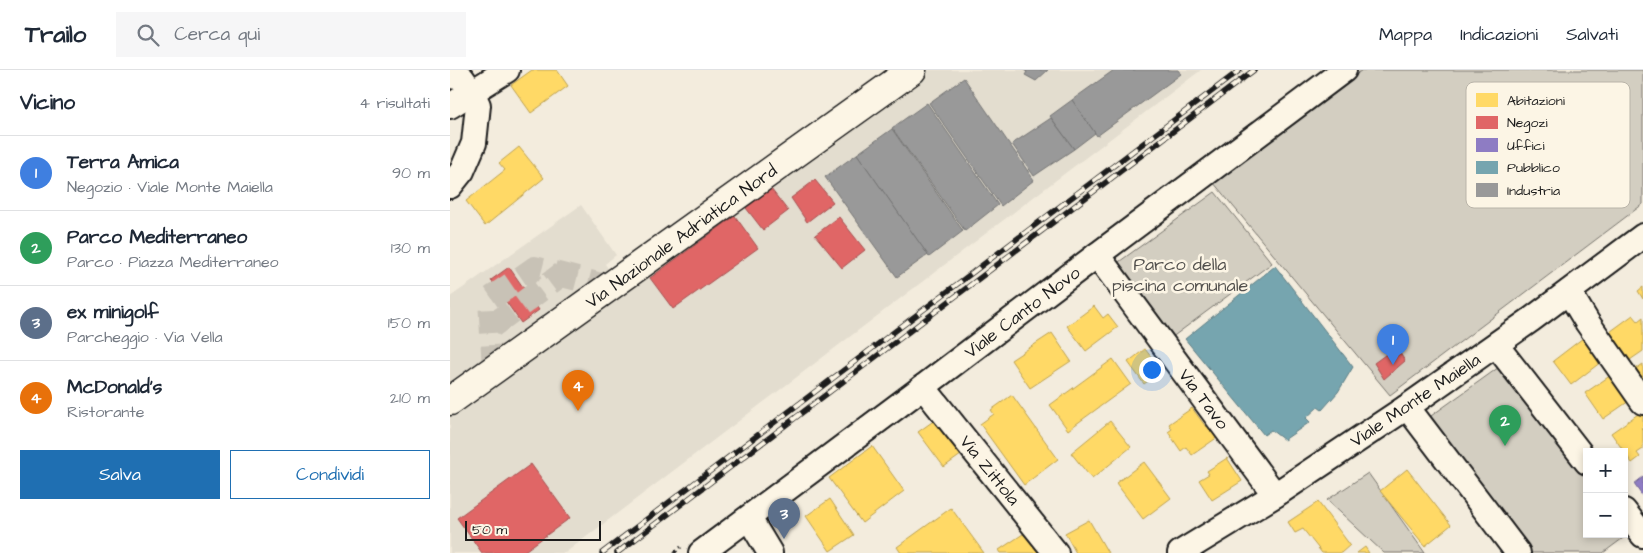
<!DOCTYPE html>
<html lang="it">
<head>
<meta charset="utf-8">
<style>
	:root { --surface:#fff; --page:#f6f6f7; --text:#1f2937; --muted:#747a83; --line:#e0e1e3; --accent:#1f6fb2 }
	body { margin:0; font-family:"Architects Daughter",sans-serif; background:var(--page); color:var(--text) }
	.controls { position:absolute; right:15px; bottom:15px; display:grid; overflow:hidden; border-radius:0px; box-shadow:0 2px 8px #0003 }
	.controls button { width:45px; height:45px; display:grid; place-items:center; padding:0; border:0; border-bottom:1px solid var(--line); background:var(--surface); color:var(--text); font:25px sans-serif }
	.scale { position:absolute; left:15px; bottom:12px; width:136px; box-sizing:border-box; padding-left:5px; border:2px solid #1c1c1c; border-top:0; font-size:14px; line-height:18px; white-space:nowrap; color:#1c1c1c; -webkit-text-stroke:4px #fcf5e5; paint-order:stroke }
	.you { position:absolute; left:701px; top:299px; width:18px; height:18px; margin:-12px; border:4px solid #fff; border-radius:50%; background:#1a73e8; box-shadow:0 0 0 8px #1a73e833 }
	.badge { display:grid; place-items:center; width:32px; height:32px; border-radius:50%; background:var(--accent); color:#fff; font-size:16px; font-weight:700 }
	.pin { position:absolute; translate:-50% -41px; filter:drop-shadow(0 1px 2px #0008) }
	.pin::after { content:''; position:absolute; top:26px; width:18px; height:15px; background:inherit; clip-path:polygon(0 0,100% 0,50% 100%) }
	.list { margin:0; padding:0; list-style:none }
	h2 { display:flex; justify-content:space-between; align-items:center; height:65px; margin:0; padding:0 20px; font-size:21px }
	h2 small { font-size:16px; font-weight:400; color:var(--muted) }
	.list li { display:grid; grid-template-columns:32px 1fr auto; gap:15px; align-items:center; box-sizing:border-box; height:75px; padding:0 20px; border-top:1px solid var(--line) }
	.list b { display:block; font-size:19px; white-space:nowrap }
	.list p { margin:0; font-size:16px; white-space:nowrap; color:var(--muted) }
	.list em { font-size:16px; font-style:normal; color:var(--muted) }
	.actions { display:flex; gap:10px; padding:15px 20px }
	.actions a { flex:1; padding:11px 0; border:1px solid var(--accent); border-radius:0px; text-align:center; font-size:18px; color:var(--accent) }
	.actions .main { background:var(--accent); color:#fff }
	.icon { flex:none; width:28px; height:28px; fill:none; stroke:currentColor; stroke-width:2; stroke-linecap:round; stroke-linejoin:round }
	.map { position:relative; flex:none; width:1193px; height:483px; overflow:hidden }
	header { display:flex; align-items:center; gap:30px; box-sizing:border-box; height:70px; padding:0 25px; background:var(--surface); border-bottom:1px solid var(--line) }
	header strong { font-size:24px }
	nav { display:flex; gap:28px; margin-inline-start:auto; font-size:18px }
	.search { width:350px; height:45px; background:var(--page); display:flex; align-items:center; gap:12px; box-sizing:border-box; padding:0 18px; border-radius:0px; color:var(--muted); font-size:19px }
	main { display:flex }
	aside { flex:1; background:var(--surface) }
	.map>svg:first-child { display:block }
</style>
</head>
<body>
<header>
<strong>Trailo</strong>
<div class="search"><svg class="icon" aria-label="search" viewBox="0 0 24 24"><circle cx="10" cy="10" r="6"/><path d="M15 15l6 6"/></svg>Cerca qui</div>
<nav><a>Mappa</a><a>Indicazioni</a><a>Salvati</a></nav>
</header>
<main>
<aside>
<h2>Vicino<small>4 risultati</small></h2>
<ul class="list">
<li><span class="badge" style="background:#3f7fe0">1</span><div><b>Terra Amica</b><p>Negozio · Viale Monte Maiella</p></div><em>90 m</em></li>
<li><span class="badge" style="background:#2e9e5b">2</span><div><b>Parco Mediterraneo</b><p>Parco · Piazza Mediterraneo</p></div><em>130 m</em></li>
<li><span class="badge" style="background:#5c6f8a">3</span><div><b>ex minigolf</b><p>Parcheggio · Via Vella</p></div><em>150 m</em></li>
<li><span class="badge" style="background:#e8710a">4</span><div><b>McDonald's</b><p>Ristorante</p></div><em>210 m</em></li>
</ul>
<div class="actions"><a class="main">Salva</a><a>Condividi</a></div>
</aside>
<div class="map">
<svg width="1193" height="483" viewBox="0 0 1193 483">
	<rect width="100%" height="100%" fill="#f3ecdd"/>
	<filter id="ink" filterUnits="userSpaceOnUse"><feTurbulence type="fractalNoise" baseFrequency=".02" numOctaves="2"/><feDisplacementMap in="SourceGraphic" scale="10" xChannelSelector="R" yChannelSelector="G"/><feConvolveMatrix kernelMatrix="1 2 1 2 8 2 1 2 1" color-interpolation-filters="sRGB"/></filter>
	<g filter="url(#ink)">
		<!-- built -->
		<g fill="#e3ddcf">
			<polygon points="479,0 751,0 115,483 0,483 0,344"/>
			<polygon points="131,135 166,185 155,194 159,200 0,314 0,227"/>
		</g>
		<!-- green -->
		<g fill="#d3cec1" stroke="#78756e">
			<polygon points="912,0 1193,0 1193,134 940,325 763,112"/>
			<polygon points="765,122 822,193 721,268 666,194"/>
			<polygon points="1052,295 1137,401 1137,464 1174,464 1174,448 1184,460 1153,483 1077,483 974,351"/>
			<polygon points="918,403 975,483 934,483 877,430"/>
		</g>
		<!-- homes -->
		<g fill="#ffd966" stroke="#bba050">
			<polygon points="82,0 107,0 118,16 81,43 61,15"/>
			<polygon points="69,77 94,108 35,156 16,131 55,100 49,93"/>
			<polygon points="1193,217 1193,229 1188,221"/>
			<polygon points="644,236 653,248 658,244 668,257 636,281 617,256"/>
			<polygon points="1183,245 1188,251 1193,247 1193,281 1177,292 1157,264"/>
			<polygon points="602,263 621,291 580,318 561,290"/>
			<polygon points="1133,268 1151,292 1121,315 1103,291"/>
			<polygon points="695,279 712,301 694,314 678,292"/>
			<polygon points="663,289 681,314 618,360 600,335"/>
			<polygon points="1193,294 1193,322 1180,303"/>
			<polygon points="1164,303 1182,329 1153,349 1135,323"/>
			<polygon points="562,325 608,389 574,415 530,354 544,344 541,340"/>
			<polygon points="742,338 756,357 759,354 768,367 742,385 736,377 731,381 718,362 722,359 719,354"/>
			<polygon points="1191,342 1193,345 1193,356 1191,358 1193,360 1193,379 1187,383 1190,387 1182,393 1161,363"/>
			<polygon points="489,347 515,382 494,397 468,362"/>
			<polygon points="660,351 681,377 642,409 621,383"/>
			<polygon points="422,376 454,421 412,453 379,408"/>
			<polygon points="777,388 792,411 762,430 749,410 759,404 757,401"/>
			<polygon points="694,392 721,428 693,449 666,413"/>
			<polygon points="957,399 1001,455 975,476 930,421"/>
			<polygon points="380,429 404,465 380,481 356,446"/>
			<polygon points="868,432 900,475 891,483 872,483 853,459 845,463 838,452"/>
			<polygon points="501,438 534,483 451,483 447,477"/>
			<polygon points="639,450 658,483 626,483 615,463"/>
			<polygon points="576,462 590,483 551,483 549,480"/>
			<polygon points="915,477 919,483 907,483"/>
		</g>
		<!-- shops -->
		<g fill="#e06666" stroke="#a55050">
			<polygon points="365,110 383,132 357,152 341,128"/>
			<polygon points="321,119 338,141 313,160 296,138"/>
			<polygon points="285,146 308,178 223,239 200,208"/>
			<polygon points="389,147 415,180 392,198 365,165"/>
			<polygon points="59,197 89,240 71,253 41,210"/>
			<polygon points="946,277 955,291 934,309 924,293"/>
			<polygon points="81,394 120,448 72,483 32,483 7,448"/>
		</g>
		<!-- offices -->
		<polygon fill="#8e7cc3" stroke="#6c5f91" points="1193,407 1193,427 1184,414"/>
		<!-- public -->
		<polygon fill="#76a5af" stroke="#5b7c83" points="825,196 903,297 888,322 872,340 868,337 856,348 860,352 834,370 821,360 814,365 735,269"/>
		<!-- industry -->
		<g fill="#999" stroke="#747474">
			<polygon points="574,0 598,0 586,11 575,5 577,2"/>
			<polygon points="664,0 728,0 731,4 647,66 622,30"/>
			<polygon points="514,8 584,110 551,136 479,33"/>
			<polygon points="622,30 645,63 624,79 600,46"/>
			<polygon points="477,33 548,135 515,161 442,58"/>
			<polygon points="601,48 624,79 584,106 562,74"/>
			<polygon points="442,59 513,161 479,187 407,84"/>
			<polygon points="407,84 478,185 447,207 375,107"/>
		</g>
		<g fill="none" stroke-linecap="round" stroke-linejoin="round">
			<!-- minor-tunnel -->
			<g stroke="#c8c2b6" stroke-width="24" stroke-dasharray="24 12" stroke-linecap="butt">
				<polyline points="42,256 112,204"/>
				<polyline points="44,299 40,229 85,198 159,217"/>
			</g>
			<!-- minor casing -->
			<g stroke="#1c1c1c" stroke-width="28">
				<g id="minor">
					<polyline points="0,6 12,8 22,22 28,35 24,73 12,101 0,116"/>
					<polyline points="0,36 57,0"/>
					<polyline points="647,185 825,425"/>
					<polyline points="1119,222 1137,252 1193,332"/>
					<polyline points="1046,275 1137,392"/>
					<polyline points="473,317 606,483"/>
					<polyline points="957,337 1068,483"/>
					<polyline points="1174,441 1193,465"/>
					<polyline points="299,448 320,483"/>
					<polyline points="251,483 473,317 647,185 894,0"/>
					<polyline points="730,483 825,425 957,337 1082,249 1193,166"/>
				</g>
			</g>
			<!-- major casing -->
			<g stroke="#1c1c1c" stroke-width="31">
				<polyline id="major" points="0,331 462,0"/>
			</g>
			<!-- path -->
			<polyline stroke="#1c1c1c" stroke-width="3" stroke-dasharray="4 4" stroke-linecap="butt" points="224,483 231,477"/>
			<!-- minor -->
			<use href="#minor" stroke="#fcf5e5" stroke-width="24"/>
			<!-- major -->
			<use href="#major" stroke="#fcf5e5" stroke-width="28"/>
			<!-- rail casing -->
			<g stroke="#1c1c1c" stroke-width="5.5">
				<g id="rail">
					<polyline points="152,483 790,0"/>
					<polyline points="167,483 804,0"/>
				</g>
			</g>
			<!-- rail -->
			<use href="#rail" stroke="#fcf5e5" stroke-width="4" stroke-dasharray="11" stroke-linecap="butt"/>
		</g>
	</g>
	<g text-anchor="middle" stroke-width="5" stroke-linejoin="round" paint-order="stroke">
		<!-- street labels -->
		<g font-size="18" fill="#1c1c1c" stroke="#fcf5e5">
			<text transform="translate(231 166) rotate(-36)" y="6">Via Nazionale Adriatica Nord</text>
			<text transform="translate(572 242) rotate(-37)" y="6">Viale Canto Novo</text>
			<text transform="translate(754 329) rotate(53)" y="6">Via Tavo</text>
			<text transform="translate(965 330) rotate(-34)" y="6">Viale Monte Maiella</text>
			<text transform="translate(540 400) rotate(51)" y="6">Via Zittola</text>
		</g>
		<!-- park labels -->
		<g font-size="18" fill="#53514e" stroke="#fcf5e5">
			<text x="730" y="200">Parco della<tspan x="730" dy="21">piscina comunale</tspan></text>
		</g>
	</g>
	<!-- legend -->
	<rect x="1016" y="12" width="164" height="126" rx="8" fill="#fcf5e5" stroke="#b9b4a9" stroke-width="1"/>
	<rect x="1026" y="23" width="22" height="14" fill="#ffd966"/>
	<rect x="1026" y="46" width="22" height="13" fill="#e06666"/>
	<rect x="1026" y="68" width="22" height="14" fill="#8e7cc3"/>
	<rect x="1026" y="91" width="22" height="13" fill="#76a5af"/>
	<rect x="1026" y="113" width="22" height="14" fill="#999"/>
	<g font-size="14" fill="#1c1c1c">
		<text x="1057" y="35">Abitazioni</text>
		<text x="1057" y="57">Negozi</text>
		<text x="1057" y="80">Uffici</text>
		<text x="1057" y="102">Pubblico</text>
		<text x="1057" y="125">Industria</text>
	</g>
</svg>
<div class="controls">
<button>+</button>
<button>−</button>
</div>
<div class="scale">50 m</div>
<div class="you"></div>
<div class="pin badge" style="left:943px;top:295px;background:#3f7fe0">1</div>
<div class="pin badge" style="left:1055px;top:376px;background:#2e9e5b">2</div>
<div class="pin badge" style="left:334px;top:469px;background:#5c6f8a">3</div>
<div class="pin badge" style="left:128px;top:341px;background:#e8710a">4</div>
</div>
</main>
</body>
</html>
